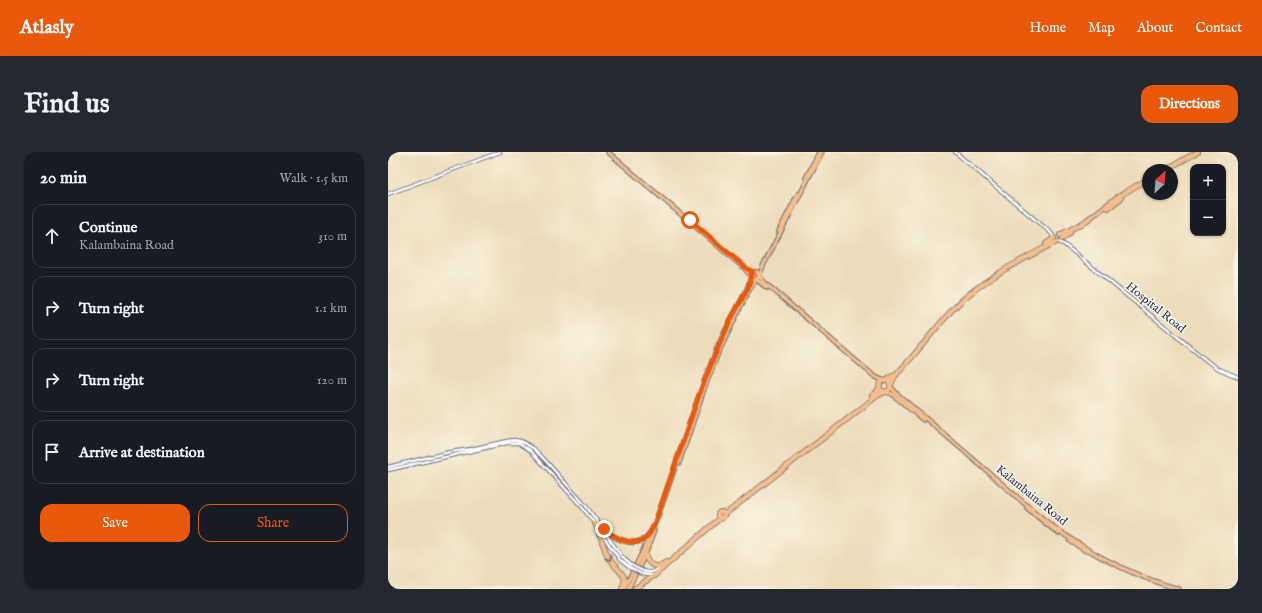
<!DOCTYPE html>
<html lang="en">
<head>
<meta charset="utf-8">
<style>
	:root { --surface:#171b24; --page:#242831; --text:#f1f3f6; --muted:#9ea1a6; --line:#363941; --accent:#ea580c }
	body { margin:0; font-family:"IM FELL English",serif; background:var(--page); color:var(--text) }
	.controls { position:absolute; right:12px; top:12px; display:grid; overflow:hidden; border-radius:8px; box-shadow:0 1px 3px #0004 }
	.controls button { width:36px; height:36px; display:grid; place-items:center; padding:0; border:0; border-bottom:1px solid var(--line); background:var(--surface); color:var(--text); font:20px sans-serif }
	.compass { position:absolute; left:754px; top:12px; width:36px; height:36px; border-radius:50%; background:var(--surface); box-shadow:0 1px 3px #0004; rotate:26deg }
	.stop { position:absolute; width:12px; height:12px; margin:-9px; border:3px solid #ea580c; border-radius:50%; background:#fff }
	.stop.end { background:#ea580c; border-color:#fff; box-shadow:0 1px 4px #0008 }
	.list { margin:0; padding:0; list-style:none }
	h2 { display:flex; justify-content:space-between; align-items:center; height:52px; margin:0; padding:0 16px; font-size:17px }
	h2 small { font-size:13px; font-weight:400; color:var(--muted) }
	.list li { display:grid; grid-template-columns:26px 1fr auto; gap:12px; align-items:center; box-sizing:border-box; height:64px; margin:0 8px 8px; padding:0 8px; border:1px solid var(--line); border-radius:12px }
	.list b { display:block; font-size:15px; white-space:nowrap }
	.list p { margin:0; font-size:13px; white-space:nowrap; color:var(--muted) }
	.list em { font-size:13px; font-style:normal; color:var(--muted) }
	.actions { display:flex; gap:8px; padding:12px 16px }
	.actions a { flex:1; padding:9px 0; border:1px solid var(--accent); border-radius:12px; text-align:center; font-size:14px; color:var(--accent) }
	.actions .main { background:var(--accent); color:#fff }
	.icon { flex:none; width:22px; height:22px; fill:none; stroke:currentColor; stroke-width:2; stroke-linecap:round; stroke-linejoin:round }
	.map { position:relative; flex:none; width:850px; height:437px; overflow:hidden; border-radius:12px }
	header { display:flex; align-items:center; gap:24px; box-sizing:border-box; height:56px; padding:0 20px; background:var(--accent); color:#fff }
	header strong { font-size:19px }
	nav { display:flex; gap:22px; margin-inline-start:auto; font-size:14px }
	.intro { display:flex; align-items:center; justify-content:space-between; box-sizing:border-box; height:96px; padding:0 24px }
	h1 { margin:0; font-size:28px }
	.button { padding:10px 18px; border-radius:12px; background:var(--accent); color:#fff; font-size:14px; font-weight:700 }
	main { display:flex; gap:24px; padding:0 24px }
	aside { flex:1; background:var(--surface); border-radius:12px; box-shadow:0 1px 3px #0004 }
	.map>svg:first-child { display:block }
</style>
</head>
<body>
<header>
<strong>Atlasly</strong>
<nav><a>Home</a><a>Map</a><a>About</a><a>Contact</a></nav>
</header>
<div class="intro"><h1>Find us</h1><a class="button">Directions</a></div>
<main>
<aside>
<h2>20 min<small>Walk · 1.5 km</small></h2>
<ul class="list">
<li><svg class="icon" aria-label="ahead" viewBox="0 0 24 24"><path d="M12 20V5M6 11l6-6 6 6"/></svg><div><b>Continue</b><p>Kalambaina Road</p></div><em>310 m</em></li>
<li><svg class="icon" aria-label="right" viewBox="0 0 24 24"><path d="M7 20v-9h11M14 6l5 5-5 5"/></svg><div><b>Turn right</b></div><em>1.1 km</em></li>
<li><svg class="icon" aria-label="right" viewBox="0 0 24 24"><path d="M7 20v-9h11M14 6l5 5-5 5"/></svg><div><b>Turn right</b></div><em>120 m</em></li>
<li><svg class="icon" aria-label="arrive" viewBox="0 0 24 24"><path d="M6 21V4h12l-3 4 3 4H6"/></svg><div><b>Arrive at destination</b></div></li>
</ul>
<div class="actions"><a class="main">Save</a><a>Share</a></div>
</aside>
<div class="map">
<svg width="850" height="437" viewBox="0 0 850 437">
	<rect width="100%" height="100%" fill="#fcf5e5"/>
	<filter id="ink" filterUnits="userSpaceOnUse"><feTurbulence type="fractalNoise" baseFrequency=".025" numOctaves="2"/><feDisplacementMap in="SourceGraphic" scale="8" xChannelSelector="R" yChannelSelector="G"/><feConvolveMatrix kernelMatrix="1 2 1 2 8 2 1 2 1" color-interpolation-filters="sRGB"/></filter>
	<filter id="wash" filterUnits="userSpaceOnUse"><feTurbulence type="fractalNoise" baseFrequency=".012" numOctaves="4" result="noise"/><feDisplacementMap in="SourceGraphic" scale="16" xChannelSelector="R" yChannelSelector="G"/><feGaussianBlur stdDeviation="0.9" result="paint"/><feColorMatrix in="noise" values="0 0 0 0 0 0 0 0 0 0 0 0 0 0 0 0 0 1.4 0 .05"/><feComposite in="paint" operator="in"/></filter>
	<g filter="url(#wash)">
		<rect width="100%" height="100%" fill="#eddcba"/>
	</g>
	<g filter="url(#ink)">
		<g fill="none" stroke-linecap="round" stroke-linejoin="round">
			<!-- minor casing -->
			<g stroke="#646c7e" stroke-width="4.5">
				<g id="minor">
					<polyline points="567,0 663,81 666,86"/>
					<polyline points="0,42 112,0"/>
					<polyline points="671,90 677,93 819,209 831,217 850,225"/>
					<polyline points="0,315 62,300 83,297 119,289 126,288 133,289 145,296 155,306 198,354 211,372"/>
					<polyline points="0,318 119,291 131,291 142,298 194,355 207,372"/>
					<polyline points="215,378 234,405 243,413"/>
					<polyline points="213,381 232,408 242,416"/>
					<path d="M255,419C263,422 267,419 273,414"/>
					<polyline points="254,422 259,423 265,423"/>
				</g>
			</g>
			<!-- major casing -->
			<g stroke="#646c7e" stroke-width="5.5">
				<g id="major">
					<polyline points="220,0 357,117 363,124"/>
					<polyline points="418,26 431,0"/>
					<polyline points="391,79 410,42"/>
					<path d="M371,123L369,120C365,119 363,121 363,124L365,128C372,128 373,119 375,114L434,0"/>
					<polyline points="371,124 377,131 486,224 496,229"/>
					<polyline points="369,128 379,136"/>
					<path d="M503,235L508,241C538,267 568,292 598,318C621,338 644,359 668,377C705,403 747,425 791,437"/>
					<polyline points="498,240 504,242 535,268"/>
					<polyline points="291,311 316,237 330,201 360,140 368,128"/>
					<polyline points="639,356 671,382"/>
					<path d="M211,372C222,385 247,400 261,382"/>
					<polyline points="682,389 698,399"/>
					<path d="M236,436C278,363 295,279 327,202C333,186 342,170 350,155C355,145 361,136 363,125"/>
					<polyline points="240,437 257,403 266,379"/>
				</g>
			</g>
			<!-- highway casing -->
			<g stroke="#646c7e" stroke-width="6">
				<g id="highway">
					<polyline points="777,18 810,0"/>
					<polyline points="720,56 733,46"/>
					<polyline points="672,83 695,71 731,44 760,27"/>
					<polyline points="674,87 682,81"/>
					<polyline points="658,92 666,86"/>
					<circle cx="497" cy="234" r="5.5"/>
					<polyline points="498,229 505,224"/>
					<path d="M503,234L504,230L507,224C527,203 545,179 565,157C592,129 628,111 662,93L669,90"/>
					<polyline points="484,244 488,241 492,235"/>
					<circle cx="333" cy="363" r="3"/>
					<polyline points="336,363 489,244 497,240"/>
					<polyline points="207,371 211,381 220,406 235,423 237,428 234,437"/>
					<path d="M257,403C261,414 268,418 278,410"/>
					<polyline points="246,437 267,423 332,366"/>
				</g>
			</g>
			<!-- minor -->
			<use href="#minor" stroke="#fff" stroke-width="2.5"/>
			<!-- major -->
			<use href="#major" stroke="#f7bd88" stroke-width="3.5"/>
			<!-- highway -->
			<use href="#highway" stroke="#f7bd88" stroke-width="4.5"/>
			<!-- minor-bridge casing -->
			<g stroke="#646c7e" stroke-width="4.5" stroke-linecap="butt">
				<g id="minor-bridge">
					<polyline points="243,413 255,419"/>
					<polyline points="242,416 254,422"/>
				</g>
			</g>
			<!-- minor-bridge -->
			<use href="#minor-bridge" stroke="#fff" stroke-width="2.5"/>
		</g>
		<!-- one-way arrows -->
		<defs><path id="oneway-chevron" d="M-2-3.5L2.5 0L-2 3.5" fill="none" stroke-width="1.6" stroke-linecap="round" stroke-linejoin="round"/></defs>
		<use stroke="#7e6f71" href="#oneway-chevron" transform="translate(221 406) rotate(59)"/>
	</g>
	<g fill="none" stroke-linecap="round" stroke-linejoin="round" filter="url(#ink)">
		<!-- route -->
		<path stroke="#ea580c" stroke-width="5" d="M216,377C221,382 226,384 232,387C251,394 259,390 267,371L311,243L328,200L342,169L360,136L363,123L365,120L358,116L302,68"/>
	</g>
	<g text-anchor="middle" stroke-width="3" stroke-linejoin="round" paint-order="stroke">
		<!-- street labels -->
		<g font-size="12" fill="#1b2f5e" stroke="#fcf5e5">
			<text transform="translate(768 155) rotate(39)" y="4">Hospital Road</text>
			<text transform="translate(644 343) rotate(39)" y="4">Kalambaina Road</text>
		</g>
	</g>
</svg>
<div class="controls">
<button>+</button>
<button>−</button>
</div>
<svg class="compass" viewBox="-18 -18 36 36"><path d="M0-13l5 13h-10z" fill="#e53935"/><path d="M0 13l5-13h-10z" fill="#9ea1a6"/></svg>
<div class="stop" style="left:302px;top:68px"></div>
<div class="stop end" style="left:216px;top:377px"></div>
</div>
</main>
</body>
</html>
